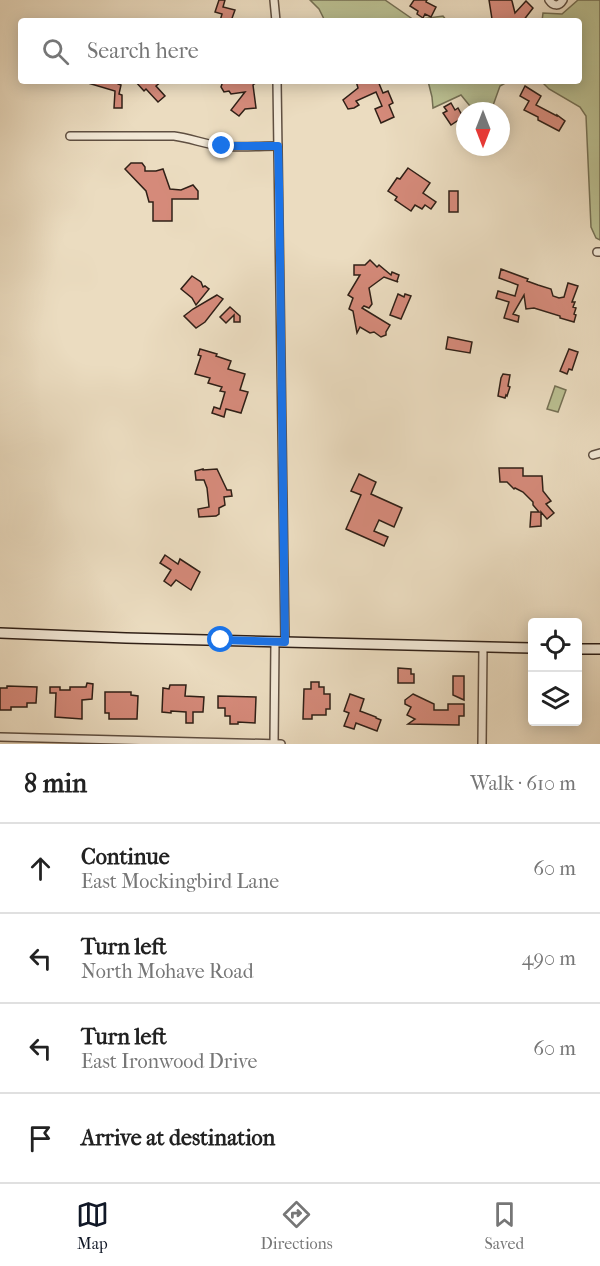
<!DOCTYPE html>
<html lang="en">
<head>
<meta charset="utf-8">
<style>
	:root { --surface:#fff; --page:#f2f2f2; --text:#222; --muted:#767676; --line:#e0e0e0; --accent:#111827 }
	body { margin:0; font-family:"IM FELL French Canon",serif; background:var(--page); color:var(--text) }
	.controls { position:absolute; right:18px; bottom:18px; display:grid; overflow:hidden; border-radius:6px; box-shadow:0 3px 15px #0003 }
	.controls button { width:54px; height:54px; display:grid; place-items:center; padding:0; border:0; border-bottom:2px solid var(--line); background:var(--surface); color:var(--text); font:30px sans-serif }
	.compass { position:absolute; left:456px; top:102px; width:54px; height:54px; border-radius:50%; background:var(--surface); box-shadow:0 3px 15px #0003; rotate:180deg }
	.stop { position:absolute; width:18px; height:18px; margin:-14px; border:4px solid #1a73e8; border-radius:50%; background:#fff }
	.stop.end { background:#1a73e8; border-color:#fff; box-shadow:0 2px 6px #0008 }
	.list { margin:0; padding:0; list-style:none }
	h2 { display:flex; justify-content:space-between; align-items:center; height:78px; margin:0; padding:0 24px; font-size:26px }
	h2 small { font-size:20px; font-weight:400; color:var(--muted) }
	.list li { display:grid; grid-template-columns:39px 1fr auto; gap:18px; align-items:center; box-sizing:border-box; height:90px; padding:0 24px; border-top:2px solid var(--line) }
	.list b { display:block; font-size:22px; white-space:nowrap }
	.list p { margin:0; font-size:20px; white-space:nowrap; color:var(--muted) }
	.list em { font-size:20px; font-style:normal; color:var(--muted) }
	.icon { flex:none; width:33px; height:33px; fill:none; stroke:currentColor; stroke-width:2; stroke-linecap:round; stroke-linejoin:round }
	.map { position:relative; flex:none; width:600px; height:744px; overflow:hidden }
	.search { position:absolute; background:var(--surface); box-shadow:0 3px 15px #0003; left:18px; right:18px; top:18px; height:66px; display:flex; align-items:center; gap:15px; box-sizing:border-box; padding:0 21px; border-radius:6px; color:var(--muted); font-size:22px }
	.sheet { height:438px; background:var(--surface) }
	nav { display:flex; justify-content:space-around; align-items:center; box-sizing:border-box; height:84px; border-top:2px solid var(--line); background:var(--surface); font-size:16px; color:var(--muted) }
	nav a { display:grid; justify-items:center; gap:3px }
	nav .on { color:var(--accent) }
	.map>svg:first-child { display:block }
</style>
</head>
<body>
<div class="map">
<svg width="600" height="744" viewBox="0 0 600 744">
	<rect width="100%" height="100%" fill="#ebdcc0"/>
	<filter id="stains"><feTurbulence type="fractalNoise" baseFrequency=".00333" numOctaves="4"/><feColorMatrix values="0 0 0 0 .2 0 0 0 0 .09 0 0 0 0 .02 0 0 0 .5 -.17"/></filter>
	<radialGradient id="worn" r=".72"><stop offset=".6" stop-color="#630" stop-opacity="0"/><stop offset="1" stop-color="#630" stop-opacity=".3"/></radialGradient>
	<!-- green -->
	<g fill="#babf91" stroke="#757054" stroke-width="1.5">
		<polygon points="310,0 385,0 414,20 443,16 447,21 325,21 319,9"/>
		<polygon points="578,0 600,0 600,240 596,238 591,227 586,116 580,107 549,89 541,81 579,81 579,21 542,21 543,13 562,14"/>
		<polygon points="428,81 509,81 500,86 491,111 474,111 461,95 433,108 432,97"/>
		<polygon points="555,386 566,390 558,412 547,409"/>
	</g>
	<!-- building -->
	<g fill="#d58a7a" stroke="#302017" stroke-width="1.5">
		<polygon points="219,0 225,0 223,7 235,10 231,21 220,21 222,14 215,12"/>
		<polygon points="414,0 427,0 426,2 436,7 431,17 425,14 423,18 417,14 418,11 410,6"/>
		<polygon points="489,0 511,0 512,1 515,13 526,1 533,8 523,21 494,21 492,19"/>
		<polygon points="89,81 118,81 118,84 121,85 119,94 122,95 122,108 114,108 115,91 88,83"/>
		<polygon points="135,81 162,81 156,86 165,96 158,102 146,89 144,91"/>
		<polygon points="223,81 258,81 253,85 256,108 245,109 239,116 231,110 245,92 231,94 229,91 224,92 221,87"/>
		<polygon points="356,81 378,81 383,93 388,91 393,103 389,105 394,117 381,123 375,109 382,106 376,92 356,101 359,105 354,108 348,109 343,100 358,88"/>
		<polygon points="525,86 541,96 536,105 557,116 557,115 565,121 559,131 538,120 538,117 524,110 529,101 520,96"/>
		<polygon points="451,103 455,110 458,108 463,117 451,125 443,113 447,111 444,107"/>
		<polygon points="131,163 142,163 145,167 145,171 156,171 163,169 170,189 181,190 193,185 198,191 198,199 172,199 172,221 153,221 153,202 149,202 146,191 125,169"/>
		<polygon points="408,168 430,183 423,193 436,202 431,209 425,205 422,209 415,205 411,211 395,200 397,197 388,191 397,178 400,179"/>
		<rect x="449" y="191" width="9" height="21"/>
		<polygon points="370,260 377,267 379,265 391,275 392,272 399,275 397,281 398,282 384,277 369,288 372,304 369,308 364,306 362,308 390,325 386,332 386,335 381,337 374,332 370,333 360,327 357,333 353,311 349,309 353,298 348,295 360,275 354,275 354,265 365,265"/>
		<polygon points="501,269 528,279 527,281 538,285 551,289 553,296 559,298 564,297 568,283 578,286 572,302 575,302 573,307 576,308 574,314 576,315 574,322 560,318 560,316 534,308 526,309 524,295 513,314 519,316 518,322 504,318 509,302 496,298 498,291 515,296 518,285 499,278"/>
		<polygon points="192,276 201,282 203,287 205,286 209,289 196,305 192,298 181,289"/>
		<polygon points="398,294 404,297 405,294 411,296 401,319 390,315"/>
		<polygon points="217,295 223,299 205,322 196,328 184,316 193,309"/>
		<polygon points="230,307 240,316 240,322 234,322 234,315 226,323 220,317"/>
		<polygon points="448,337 472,342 470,353 446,349"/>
		<polygon points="200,349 217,354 216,356 231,361 228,369 245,374 240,390 248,392 241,413 226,409 224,417 212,413 214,407 220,409 225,392 220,391 222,387 208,383 210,378 195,374 201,356 198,355"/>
		<polygon points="569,349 578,352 572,370 569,369 567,374 560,371"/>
		<polygon points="503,374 510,375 508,386 510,387 507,396 506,395 505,398 498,396 501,378"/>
		<polygon points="499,468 523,468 523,476 542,476 543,491 551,501 546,504 554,513 547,519 541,512 541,526 530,527 531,512 539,512 533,505 533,502 523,492 515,488 514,489 507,482 500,482"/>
		<polygon points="203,469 203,470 217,469 227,490 231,490 232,496 224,497 225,505 219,508 219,514 216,516 199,517 198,509 209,507 207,488 204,480 196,480 195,471"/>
		<polygon points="359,474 376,482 371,494 402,508 394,527 379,520 374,531 388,537 384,546 346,529 361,495 351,491"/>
		<polygon points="165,555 178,564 180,559 200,572 191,590 176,580 171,586 164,581 171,570 160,563"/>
		<polygon points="398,668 411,669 411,674 414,674 414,683 398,683"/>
		<polygon points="453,676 464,676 464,700 453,695"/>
		<polygon points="311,682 319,682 319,687 324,687 324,694 330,694 330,709 326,709 326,715 312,715 312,719 303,719 304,689 311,689"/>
		<polygon points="87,683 93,684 92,699 82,700 82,719 55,717 56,693 50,693 50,687 60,687 60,690 70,690 70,687 86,687"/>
		<polygon points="170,685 186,685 185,696 204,697 203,712 193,712 193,723 186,723 186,712 171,711 171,713 162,712 163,688 169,689"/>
		<polygon points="7,686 37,687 36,703 27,703 27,707 11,707 11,710 0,710 0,688 7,688"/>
		<polygon points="105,692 131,692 131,695 138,696 137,719 109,719 109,713 105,713"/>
		<polygon points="350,694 364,699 360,711 376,717 376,718 381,720 377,731 356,723 354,729 344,726 349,713 344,711"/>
		<polygon points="413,694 434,704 434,710 448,710 448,704 464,704 464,716 459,716 459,725 408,724 415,719 407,715 411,707 405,704 405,700"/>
		<polygon points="218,696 256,697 255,723 238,722 238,724 230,724 230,716 225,716 225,708 218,708"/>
	</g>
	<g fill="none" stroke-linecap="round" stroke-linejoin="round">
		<!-- street casing -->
		<g stroke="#5f4f41" stroke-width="10">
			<g id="street">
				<polyline points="274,0 276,21"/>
				<path d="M549,0C553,6 559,7 563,0"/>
				<polyline points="277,81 285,642"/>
				<path d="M70,136H174C190,138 204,144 220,146C239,148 259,146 278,146"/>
				<polyline points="597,252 600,252"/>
				<polyline points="593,455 600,453"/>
				<polyline points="0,737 281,744"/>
				<polyline points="274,743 275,642"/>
				<polyline points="482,744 483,648"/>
			</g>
		</g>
		<!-- secondary casing -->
		<g stroke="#302017" stroke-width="12">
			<g id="secondary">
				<polyline points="0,633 126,638 532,648"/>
				<polyline points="578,649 600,649"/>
			</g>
		</g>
		<!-- street -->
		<use href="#street" stroke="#f2e8d6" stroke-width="7"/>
		<!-- secondary -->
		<use href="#secondary" stroke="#f2e8d6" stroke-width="9"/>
	</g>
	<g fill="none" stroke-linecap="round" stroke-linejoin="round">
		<!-- route -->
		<polyline stroke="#1a73e8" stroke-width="8" points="221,640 285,642 279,184 278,146 222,146"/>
	</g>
	<rect width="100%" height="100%" filter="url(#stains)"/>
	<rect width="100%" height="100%" fill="url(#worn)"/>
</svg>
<div class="controls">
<button><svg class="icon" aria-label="locate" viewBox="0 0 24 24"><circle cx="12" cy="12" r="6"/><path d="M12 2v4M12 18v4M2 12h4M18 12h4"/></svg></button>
<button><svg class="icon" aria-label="layers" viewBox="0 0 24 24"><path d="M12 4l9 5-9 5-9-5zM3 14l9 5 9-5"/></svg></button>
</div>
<svg class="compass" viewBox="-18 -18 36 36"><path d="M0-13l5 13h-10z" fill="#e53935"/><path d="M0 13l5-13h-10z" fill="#767676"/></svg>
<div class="stop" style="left:221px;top:640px"></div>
<div class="stop end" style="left:222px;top:146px"></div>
<div class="search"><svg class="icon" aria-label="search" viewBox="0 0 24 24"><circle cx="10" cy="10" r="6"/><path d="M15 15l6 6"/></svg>Search here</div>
</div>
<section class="sheet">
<h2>8 min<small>Walk · 610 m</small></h2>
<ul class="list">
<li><svg class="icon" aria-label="ahead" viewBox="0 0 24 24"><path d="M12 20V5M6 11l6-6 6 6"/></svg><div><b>Continue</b><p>East Mockingbird Lane</p></div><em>60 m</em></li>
<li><svg class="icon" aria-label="left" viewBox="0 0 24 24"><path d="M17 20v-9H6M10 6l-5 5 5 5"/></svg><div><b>Turn left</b><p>North Mohave Road</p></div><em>490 m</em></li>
<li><svg class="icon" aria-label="left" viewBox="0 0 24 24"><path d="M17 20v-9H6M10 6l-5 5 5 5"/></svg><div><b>Turn left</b><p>East Ironwood Drive</p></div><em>60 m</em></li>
<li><svg class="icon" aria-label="arrive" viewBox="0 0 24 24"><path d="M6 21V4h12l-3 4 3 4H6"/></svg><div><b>Arrive at destination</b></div></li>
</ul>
</section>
<nav>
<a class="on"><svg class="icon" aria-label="map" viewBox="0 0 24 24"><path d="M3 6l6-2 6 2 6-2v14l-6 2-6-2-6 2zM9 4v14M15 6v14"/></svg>Map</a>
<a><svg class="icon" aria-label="directions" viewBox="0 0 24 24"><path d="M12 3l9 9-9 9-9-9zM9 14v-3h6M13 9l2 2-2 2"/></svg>Directions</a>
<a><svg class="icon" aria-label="saved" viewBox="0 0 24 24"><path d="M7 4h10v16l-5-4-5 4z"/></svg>Saved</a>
</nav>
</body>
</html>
